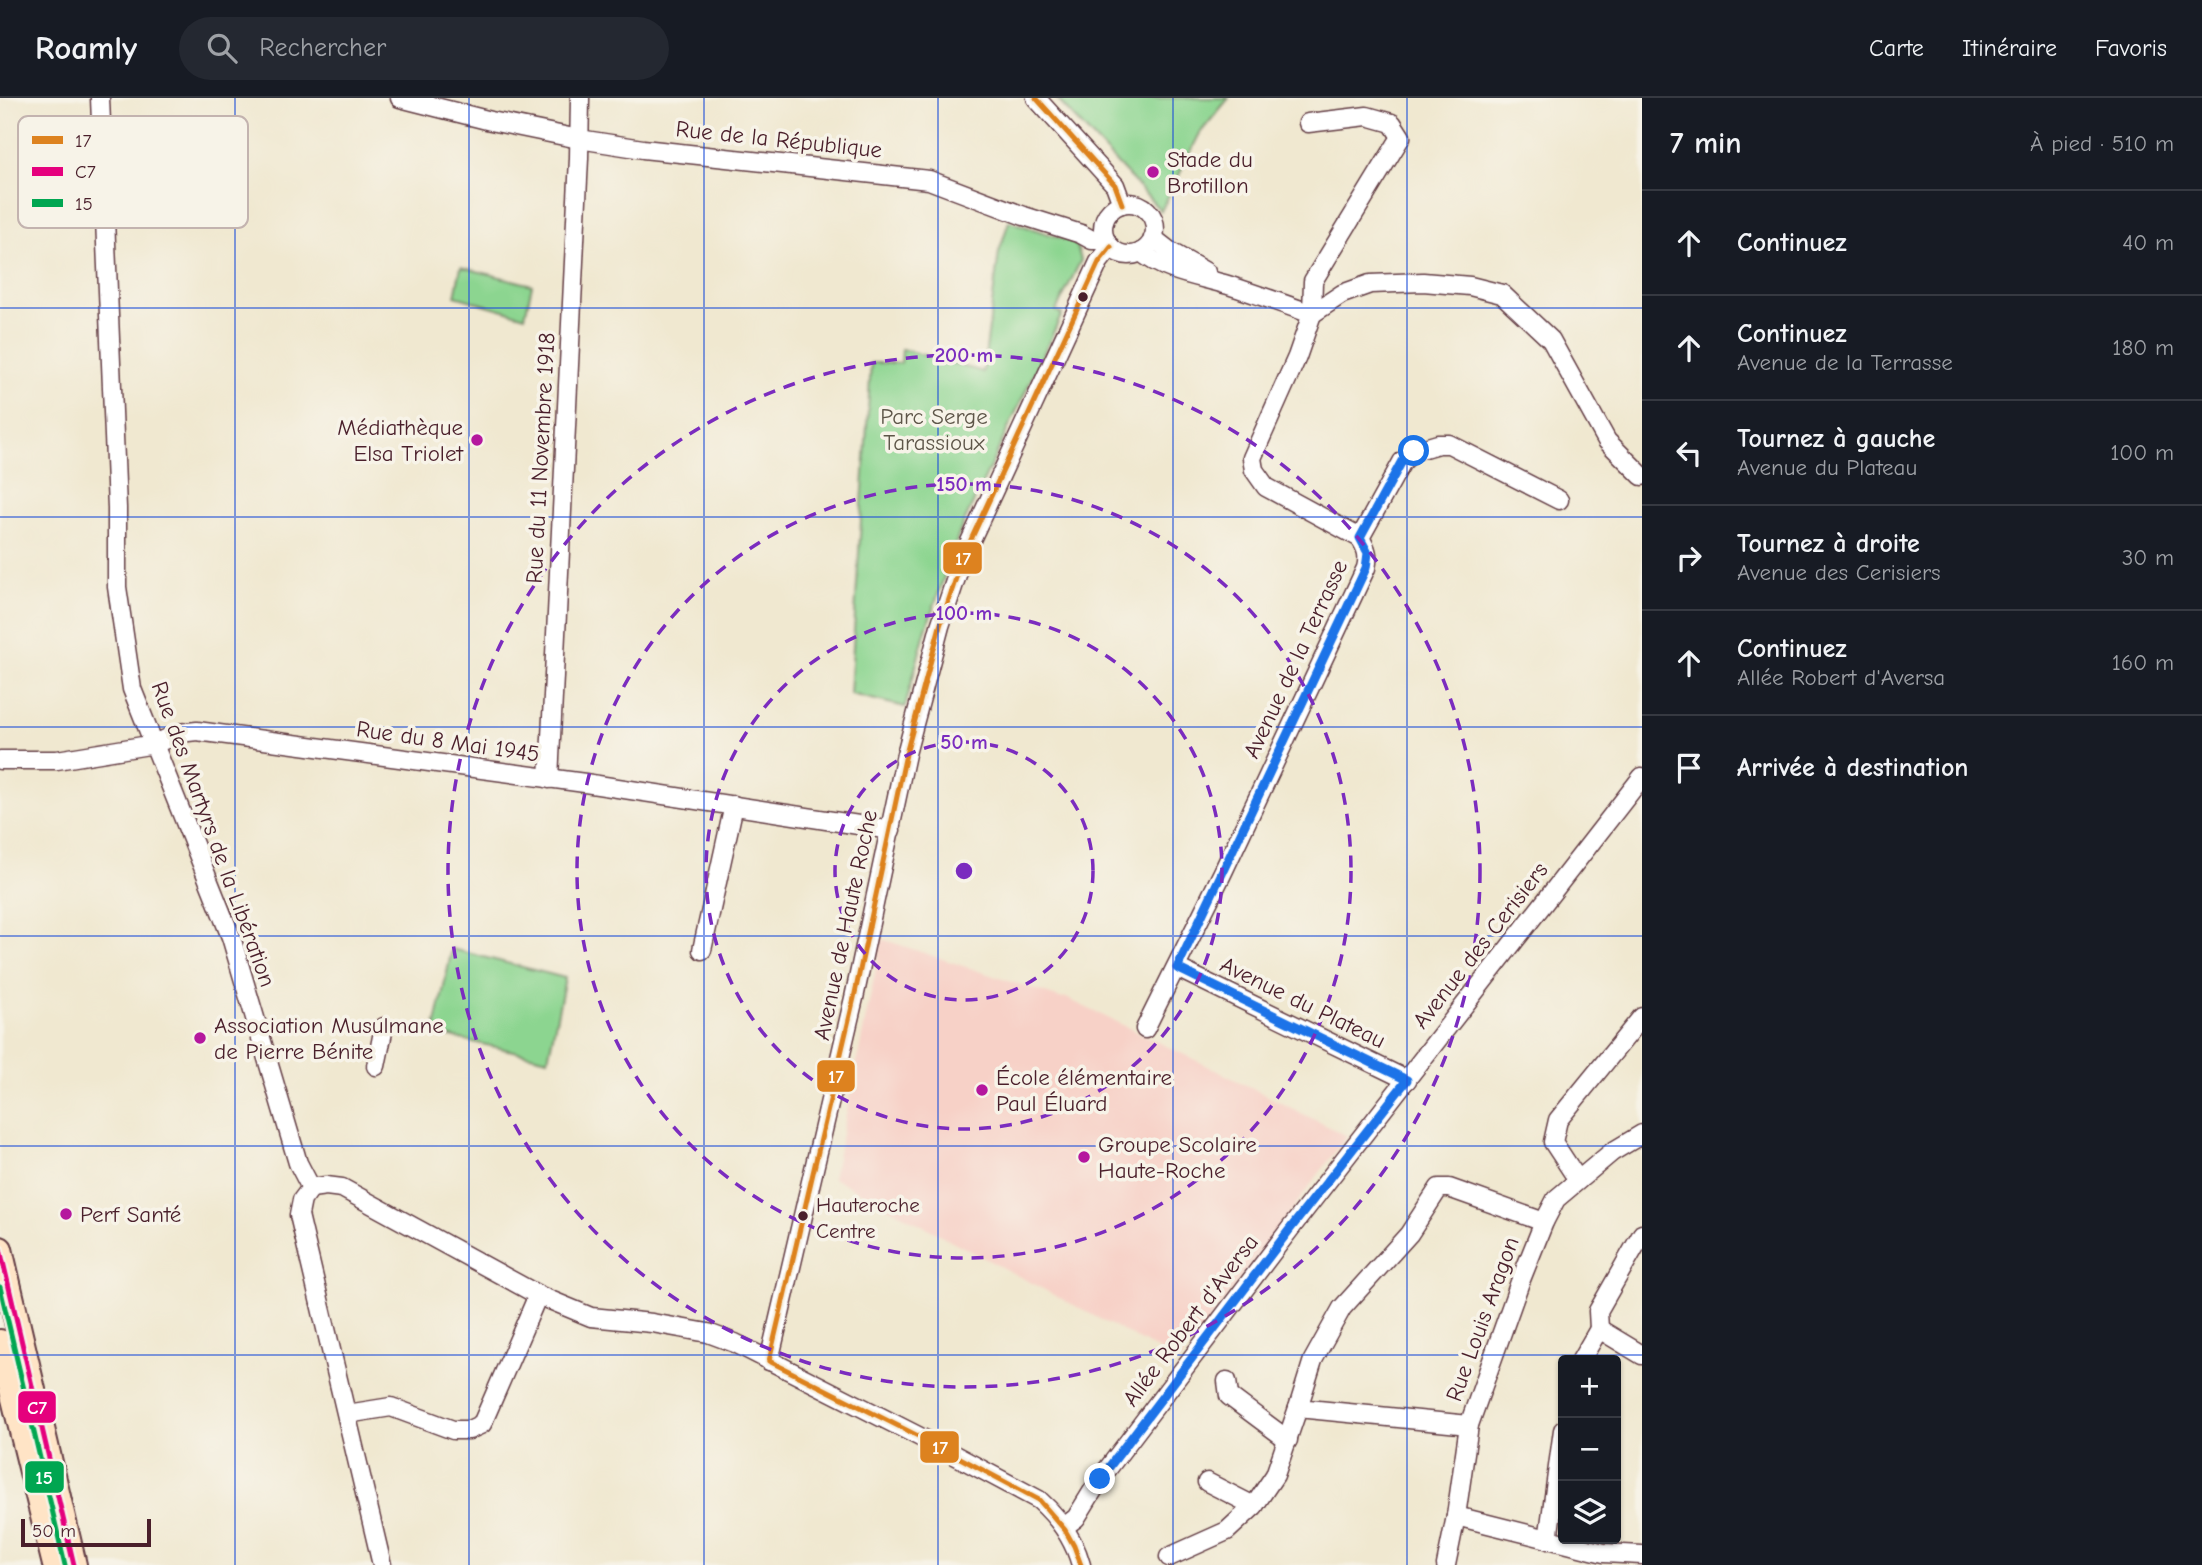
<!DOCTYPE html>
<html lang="fr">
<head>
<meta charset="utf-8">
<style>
	:root { --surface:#171b24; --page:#242831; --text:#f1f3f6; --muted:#9ea1a6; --line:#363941 }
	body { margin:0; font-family:"Comic Neue",sans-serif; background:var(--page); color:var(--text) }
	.controls { position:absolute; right:21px; bottom:21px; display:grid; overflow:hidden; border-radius:7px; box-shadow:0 2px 5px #0004 }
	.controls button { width:63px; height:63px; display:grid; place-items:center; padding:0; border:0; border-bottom:2px solid var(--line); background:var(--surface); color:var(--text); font:35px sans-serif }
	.scale { position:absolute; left:21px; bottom:18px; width:130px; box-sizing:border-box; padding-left:7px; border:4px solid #4a1f2b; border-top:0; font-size:19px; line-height:24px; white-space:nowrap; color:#4a1f2b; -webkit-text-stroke:5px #f7f3e8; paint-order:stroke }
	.stop { position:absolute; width:21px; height:21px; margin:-16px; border:5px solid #1a73e8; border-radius:50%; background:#fff }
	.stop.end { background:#1a73e8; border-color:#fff; box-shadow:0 2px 7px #0008 }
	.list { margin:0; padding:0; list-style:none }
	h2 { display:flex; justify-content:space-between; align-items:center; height:91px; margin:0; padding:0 28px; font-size:30px }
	h2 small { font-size:23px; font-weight:400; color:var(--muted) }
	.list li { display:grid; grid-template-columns:46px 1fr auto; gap:21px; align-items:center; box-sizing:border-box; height:105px; padding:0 28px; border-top:2px solid var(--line) }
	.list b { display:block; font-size:26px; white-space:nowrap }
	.list p { margin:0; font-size:23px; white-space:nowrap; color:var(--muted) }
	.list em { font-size:23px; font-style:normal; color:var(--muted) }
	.icon { flex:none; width:38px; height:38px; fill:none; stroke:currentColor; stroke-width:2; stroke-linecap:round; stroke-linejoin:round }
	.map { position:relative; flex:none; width:1642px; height:1467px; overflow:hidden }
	header { display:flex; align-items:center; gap:42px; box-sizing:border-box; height:98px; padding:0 35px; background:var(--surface); border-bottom:2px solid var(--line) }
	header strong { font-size:33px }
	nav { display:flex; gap:38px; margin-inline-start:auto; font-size:24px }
	.search { width:490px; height:63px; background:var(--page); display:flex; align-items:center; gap:18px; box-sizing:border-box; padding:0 24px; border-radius:38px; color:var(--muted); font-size:26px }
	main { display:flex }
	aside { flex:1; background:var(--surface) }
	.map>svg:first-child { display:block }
</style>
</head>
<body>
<header>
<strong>Roamly</strong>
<div class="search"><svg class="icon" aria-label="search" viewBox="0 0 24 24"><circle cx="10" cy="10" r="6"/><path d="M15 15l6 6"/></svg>Rechercher</div>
<nav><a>Carte</a><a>Itinéraire</a><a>Favoris</a></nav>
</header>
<main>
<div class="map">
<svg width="1642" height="1467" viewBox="0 0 1642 1467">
	<rect width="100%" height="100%" fill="#f7f3e8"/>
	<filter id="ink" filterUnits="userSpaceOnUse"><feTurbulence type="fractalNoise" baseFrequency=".0143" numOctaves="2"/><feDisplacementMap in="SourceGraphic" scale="14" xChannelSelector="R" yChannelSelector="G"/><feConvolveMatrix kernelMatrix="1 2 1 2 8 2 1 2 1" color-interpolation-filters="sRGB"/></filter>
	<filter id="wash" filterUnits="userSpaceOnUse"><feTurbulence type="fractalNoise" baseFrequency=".00686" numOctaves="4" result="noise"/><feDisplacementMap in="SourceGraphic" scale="28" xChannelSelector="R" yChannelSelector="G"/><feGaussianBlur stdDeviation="1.57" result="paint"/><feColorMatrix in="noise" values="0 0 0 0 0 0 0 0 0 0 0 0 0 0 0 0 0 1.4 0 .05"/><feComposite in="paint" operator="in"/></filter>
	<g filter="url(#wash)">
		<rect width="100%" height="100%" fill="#f0e8d0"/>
		<!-- built -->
		<polygon fill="#f7d1c7" points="882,841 1063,901 1064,899 1212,970 1347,1038 1179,1263 833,1080"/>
		<!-- green -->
		<g fill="#8cd590" stroke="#6b7a5e" stroke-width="2">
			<polygon points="1056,0 1229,0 1200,35 1161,113"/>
			<polygon points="1009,123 1076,145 1081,162 1056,213 1062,216 960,433 925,534 905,609 850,596 871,265 901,265 902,251 983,274 999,154"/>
			<polygon points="461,169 532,187 525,218 455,198"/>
			<polygon points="452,851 565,880 548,961 434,935"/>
		</g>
	</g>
	<g filter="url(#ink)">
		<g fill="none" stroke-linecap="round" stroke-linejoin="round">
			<!-- street casing -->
			<g stroke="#633d44" stroke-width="21">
				<g id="street">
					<polyline points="100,0 117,410 117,489 132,591 231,839 298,1065 311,1090 302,1102 299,1117 382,1467"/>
					<polyline points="400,0 491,23 579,41 643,51 929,82 1024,118 1081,136 1092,142 1106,142"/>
					<polyline points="1036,0 1115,87 1122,106"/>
					<circle cx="1129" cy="131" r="26"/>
					<polyline points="1153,140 1171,154 1206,174"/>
					<path d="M1141,154C1165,174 1198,178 1228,187C1256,196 1284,206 1312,216"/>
					<polyline points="1312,216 1342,196 1370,186 1423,184 1470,188 1502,196 1551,242 1607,343 1642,378"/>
					<polyline points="1360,440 1402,364 1414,353 1438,346 1449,346 1559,402"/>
					<polyline points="0,662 57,662 155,646 179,635 197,633 585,685 891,732"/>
					<polyline points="549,681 579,60 580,0"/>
					<polyline points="702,852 734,707"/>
					<polyline points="1177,870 1407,982"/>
					<path d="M1145,931L1222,776L1366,470C1369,458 1367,451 1360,440L1266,389L1254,372L1252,360L1297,259L1312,216L1313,183L1401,39L1392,25L1367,18L1308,25"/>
					<polyline points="376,968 384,929"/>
					<polyline points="1578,1082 1553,1044 1558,1022 1642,919"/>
					<path d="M311,1090L326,1088L342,1090L538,1197L591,1219L652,1225L708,1235L735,1245L932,1345L1039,1402C1059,1420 1074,1441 1081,1467"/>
					<polyline points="1599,1231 1598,1213 1642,1136"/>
					<polyline points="1581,1262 1599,1231 1642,1257"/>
					<polyline points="769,1263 854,900 906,656 940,528 963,459 1099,164 1111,149"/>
					<polyline points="1227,1283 1229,1298 1288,1342"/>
					<polyline points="347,1316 391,1309 453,1332 469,1332 482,1326 538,1197"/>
					<polyline points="1469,1327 1298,1310 1313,1262 1342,1210 1409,1136 1439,1090 1449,1090 1544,1124"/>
					<polyline points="1207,1384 1254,1408 1275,1377 1298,1310"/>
					<polyline points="1456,1418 1604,1455 1642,1457"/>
					<polyline points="1064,1429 1076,1420 1100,1381 1290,1131 1642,679"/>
					<polyline points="1548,1442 1563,1332"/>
					<polyline points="1169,1459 1227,1433 1254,1408"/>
					<polyline points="1446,1467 1456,1418 1469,1327 1520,1184 1544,1124 1556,1101 1612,1054 1642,1036"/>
				</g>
			</g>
			<!-- secondary casing -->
			<g stroke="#633d44" stroke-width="28">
				<g id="secondary">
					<polyline points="0,1151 74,1467"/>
					<polyline points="0,1244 55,1467"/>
				</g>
			</g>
			<!-- street -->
			<use href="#street" stroke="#fff" stroke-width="18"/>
			<!-- secondary -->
			<use href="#secondary" stroke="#ffe4c6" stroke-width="24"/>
			<!-- bus-1 casing -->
			<g stroke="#f7f3e8" stroke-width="10">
				<g id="bus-1">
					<polyline points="1036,0 1115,87 1122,106"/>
					<polyline points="769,1263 854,900 906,656 940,528 963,459 1099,164 1111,149"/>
					<polyline points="769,1263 932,1345 1039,1402 1065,1432 1074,1448 1081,1467"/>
				</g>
			</g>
			<!-- bus-2 casing -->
			<g stroke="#f7f3e8" stroke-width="10">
				<polyline id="bus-2" points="0,1151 74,1467"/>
			</g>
			<!-- bus-3 casing -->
			<g stroke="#f7f3e8" stroke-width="10">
				<polyline id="bus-3" points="0,1189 65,1467"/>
			</g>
			<!-- bus-1 -->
			<use href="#bus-1" stroke="#dd821f" stroke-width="5"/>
			<!-- bus-2 -->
			<use href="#bus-2" stroke="#e5007d" stroke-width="5"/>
			<!-- bus-3 -->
			<use href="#bus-3" stroke="#00a651" stroke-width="5"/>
		</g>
	</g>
	<g fill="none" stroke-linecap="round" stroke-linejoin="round" filter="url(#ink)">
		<!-- route -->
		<polyline stroke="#1a73e8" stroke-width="9" points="1100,1381 1290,1131 1407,982 1177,870 1366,470 1368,455 1360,440 1402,363 1414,353"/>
	</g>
	<!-- grid -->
	<path fill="none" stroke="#1d4ed8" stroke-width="2" stroke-opacity="0.55" d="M235,0V1467M469,0V1467M704,0V1467M938,0V1467M1173,0V1467M1407,0V1467M0,210H1642M0,419H1642M0,629H1642M0,838H1642M0,1048H1642M0,1257H1642"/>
	<!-- distance rings -->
	<g fill="none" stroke="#7b2cbf" stroke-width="3.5" stroke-dasharray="12 9">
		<circle cx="964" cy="773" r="129"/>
		<circle cx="964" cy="773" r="258"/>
		<circle cx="964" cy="773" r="387"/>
		<circle cx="964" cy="773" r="516"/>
	</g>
	<!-- markers -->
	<g fill="#b5179e" stroke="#f7f3e8" stroke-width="2.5">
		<circle cx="1153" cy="74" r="7"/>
		<circle cx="477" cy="342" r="7"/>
		<circle cx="200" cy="940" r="7"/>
		<circle cx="982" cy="992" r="7"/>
		<circle cx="1084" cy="1059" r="7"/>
		<circle cx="66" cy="1116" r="7"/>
	</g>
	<g fill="#4a1f2b" stroke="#f7f3e8" stroke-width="2.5">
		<circle cx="1083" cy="199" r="6"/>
		<circle cx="803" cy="1118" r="6"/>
	</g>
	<g text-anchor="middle" stroke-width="7" stroke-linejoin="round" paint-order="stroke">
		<!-- bus labels -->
		<g font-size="21" fill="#4a1f2b" stroke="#f7f3e8" text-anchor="start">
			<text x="816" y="1114">Hauteroche<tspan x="816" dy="26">Centre</tspan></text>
		</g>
		<!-- street labels -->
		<g font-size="23" fill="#4a1f2b" stroke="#f7f3e8">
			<text transform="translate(779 41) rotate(6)" y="8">Rue de la République</text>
			<text transform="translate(540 360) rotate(-87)" y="8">Rue du 11 Novembre 1918</text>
			<text transform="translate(1295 561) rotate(-65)" y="8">Avenue de la Terrasse</text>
			<text transform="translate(448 643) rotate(8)" y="8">Rue du 8 Mai 1945</text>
			<text transform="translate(214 736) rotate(70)" y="8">Rue des Martyrs de la Libération</text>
			<text transform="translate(845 827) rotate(-78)" y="8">Avenue de Haute Roche</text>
			<text transform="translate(1480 847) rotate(-52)" y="8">Avenue des Cerisiers</text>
			<text transform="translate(1303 904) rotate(26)" y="8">Avenue du Plateau</text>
			<text transform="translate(1482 1221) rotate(-70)" y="8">Rue Louis Aragon</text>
			<text transform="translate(1190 1222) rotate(-53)" y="8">Allée Robert d'Aversa</text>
		</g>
		<!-- poi labels -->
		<g font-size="23" fill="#4a1f2b" stroke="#f7f3e8" text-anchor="start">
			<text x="1167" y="69">Stade du<tspan x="1167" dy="26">Brotillon</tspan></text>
			<text x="463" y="337" text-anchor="end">Médiathèque<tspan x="463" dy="26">Elsa Triolet</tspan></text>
			<text x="214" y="935">Association Musulmane<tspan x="214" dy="26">de Pierre Bénite</tspan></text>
			<text x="996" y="987">École élémentaire<tspan x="996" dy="26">Paul Éluard</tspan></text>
			<text x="1098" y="1054">Groupe Scolaire<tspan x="1098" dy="26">Haute-Roche</tspan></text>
			<text x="80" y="1124">Perf Santé</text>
		</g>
		<!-- park labels -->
		<g font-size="23" fill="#5e5649" stroke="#f7f3e8">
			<text x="934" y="326">Parc Serge<tspan x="934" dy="26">Tarassioux</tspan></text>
		</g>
	</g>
	<!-- legend -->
	<rect x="18" y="18" width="230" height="112" rx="10" fill="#f7f3e8" stroke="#c3b3af" stroke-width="2"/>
	<rect x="32" y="38" width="31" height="8" fill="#dd821f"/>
	<rect x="32" y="69" width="31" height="9" fill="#e5007d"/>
	<rect x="32" y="101" width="31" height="8" fill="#00a651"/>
	<g font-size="19" fill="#4a1f2b">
		<text x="75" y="49">17</text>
		<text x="75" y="80">C7</text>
		<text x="75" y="112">15</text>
	</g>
	<circle cx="964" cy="773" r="10" fill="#7b2cbf" stroke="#f7f3e8" stroke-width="3.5"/>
	<g font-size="21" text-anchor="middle" font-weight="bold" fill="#7b2cbf" stroke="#f7f3e8" stroke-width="7" stroke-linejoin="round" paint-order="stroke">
		<text x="964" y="264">200 m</text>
		<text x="964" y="393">150 m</text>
		<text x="964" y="522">100 m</text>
		<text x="964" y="651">50 m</text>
	</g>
	<g stroke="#f7f3e8" stroke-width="2.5">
		<rect x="942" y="443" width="41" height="34" rx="7" fill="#dd821f"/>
		<rect x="816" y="961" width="40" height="34" rx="7" fill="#dd821f"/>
		<rect x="17" y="1292" width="40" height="34" rx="7" fill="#e5007d"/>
		<rect x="919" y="1332" width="41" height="34" rx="7" fill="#dd821f"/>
		<rect x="24" y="1362" width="41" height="34" rx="7" fill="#00a651"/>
	</g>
	<g font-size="19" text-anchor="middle" font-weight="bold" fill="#fff">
		<text x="963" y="467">17</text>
		<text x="836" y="985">17</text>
		<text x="37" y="1316">C7</text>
		<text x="940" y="1356">17</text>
		<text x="44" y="1386">15</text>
	</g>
</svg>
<div class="controls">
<button>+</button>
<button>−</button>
<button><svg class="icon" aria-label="layers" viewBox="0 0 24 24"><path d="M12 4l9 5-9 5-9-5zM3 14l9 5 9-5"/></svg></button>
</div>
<div class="scale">50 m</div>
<div class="stop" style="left:1414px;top:353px"></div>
<div class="stop end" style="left:1100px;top:1381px"></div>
</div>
<aside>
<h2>7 min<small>À pied · 510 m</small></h2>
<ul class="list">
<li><svg class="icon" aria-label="ahead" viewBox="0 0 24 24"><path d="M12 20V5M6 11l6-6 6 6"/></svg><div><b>Continuez</b></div><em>40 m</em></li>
<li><svg class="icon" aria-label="ahead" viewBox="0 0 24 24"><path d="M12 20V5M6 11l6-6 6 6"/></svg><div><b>Continuez</b><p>Avenue de la Terrasse</p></div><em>180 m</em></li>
<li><svg class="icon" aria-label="left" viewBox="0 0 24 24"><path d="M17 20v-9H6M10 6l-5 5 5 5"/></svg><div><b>Tournez à gauche</b><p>Avenue du Plateau</p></div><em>100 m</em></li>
<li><svg class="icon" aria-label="right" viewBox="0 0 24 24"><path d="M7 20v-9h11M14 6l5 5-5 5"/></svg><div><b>Tournez à droite</b><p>Avenue des Cerisiers</p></div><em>30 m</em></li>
<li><svg class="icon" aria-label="ahead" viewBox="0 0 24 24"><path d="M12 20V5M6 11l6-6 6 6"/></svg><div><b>Continuez</b><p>Allée Robert d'Aversa</p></div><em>160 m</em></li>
<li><svg class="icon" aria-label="arrive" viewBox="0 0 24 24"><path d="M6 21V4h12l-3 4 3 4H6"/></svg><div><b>Arrivée à destination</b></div></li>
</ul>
</aside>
</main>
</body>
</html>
